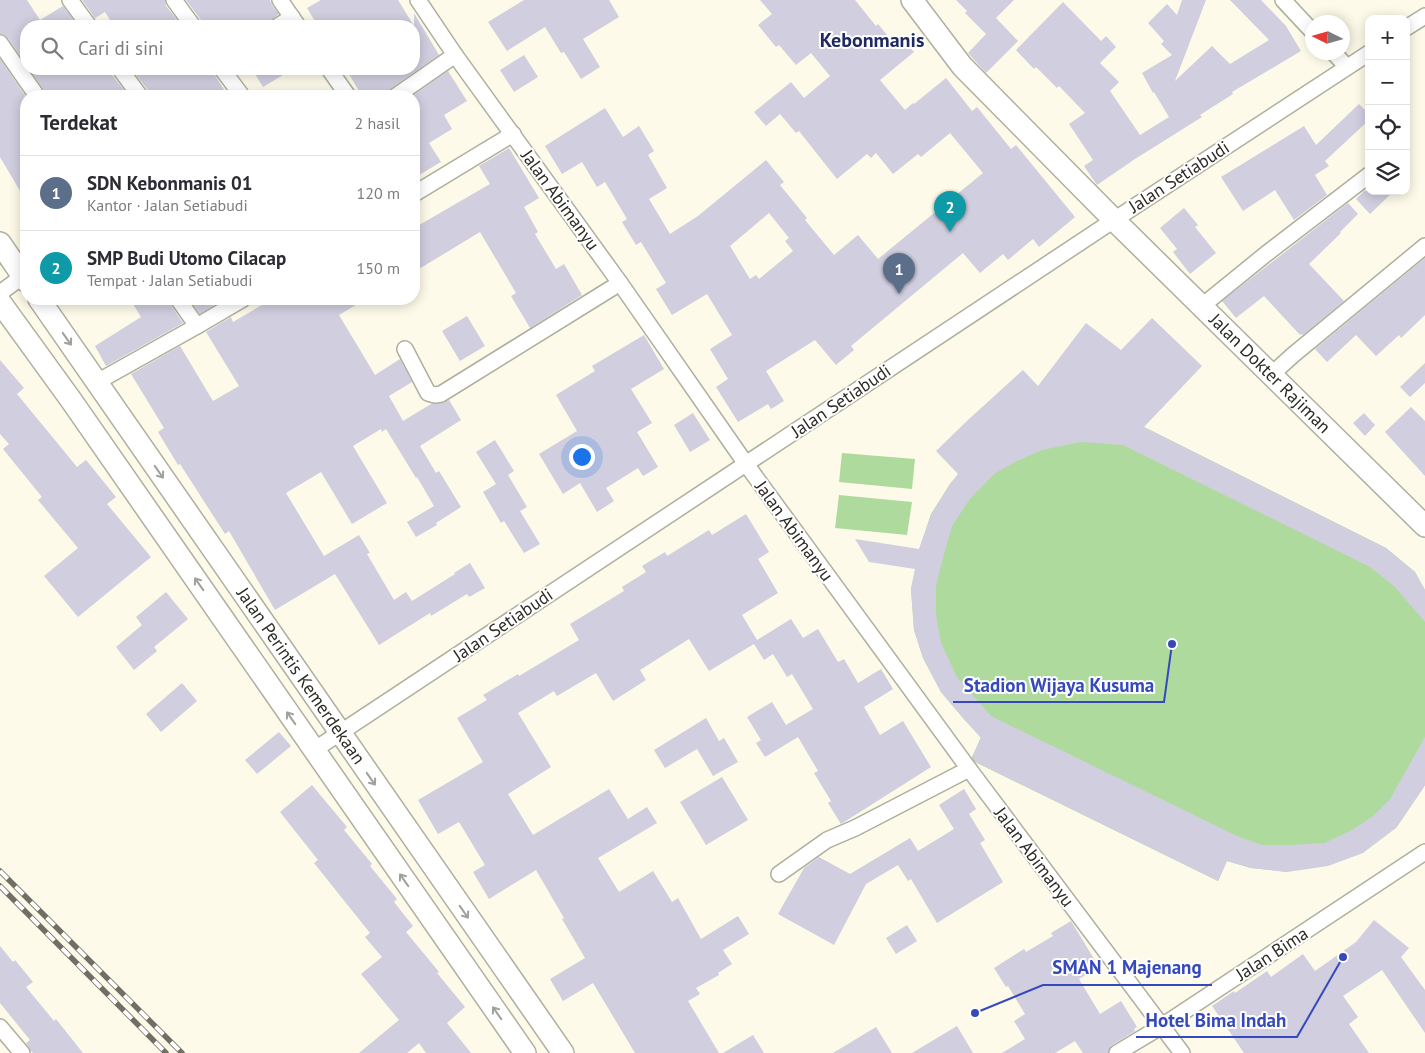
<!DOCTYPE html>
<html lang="id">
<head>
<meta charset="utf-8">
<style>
	:root { --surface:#fff; --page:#f2f2f3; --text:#2b2b33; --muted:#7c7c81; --line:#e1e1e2; --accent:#1a73e8 }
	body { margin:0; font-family:"PT Sans",sans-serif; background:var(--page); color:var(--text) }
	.controls { position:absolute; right:15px; top:15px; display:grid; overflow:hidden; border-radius:10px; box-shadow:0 2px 12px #0003 }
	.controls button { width:45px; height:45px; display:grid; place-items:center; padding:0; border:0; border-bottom:1px solid var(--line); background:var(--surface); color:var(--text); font:25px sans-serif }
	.compass { position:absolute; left:1305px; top:15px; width:45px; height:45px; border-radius:50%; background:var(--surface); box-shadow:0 2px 12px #0003; rotate:275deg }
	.you { position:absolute; left:581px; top:456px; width:18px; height:18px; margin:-12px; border:4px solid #fff; border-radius:50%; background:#1a73e8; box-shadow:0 0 0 8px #1a73e833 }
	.badge { display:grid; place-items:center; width:32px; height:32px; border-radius:50%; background:var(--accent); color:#fff; font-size:16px; font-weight:700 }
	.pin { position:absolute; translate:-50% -41px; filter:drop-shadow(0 1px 2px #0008) }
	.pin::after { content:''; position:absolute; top:26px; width:18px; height:15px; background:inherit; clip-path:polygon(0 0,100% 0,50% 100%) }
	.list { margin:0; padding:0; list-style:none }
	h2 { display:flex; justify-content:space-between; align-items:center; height:65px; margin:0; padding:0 20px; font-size:21px }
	h2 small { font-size:16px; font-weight:400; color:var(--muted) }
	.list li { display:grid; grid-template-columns:32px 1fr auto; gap:15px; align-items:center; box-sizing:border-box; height:75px; padding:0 20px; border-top:1px solid var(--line) }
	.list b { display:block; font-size:19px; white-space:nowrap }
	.list p { margin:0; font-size:16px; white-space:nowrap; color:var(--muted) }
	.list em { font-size:16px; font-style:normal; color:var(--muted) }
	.icon { flex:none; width:28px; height:28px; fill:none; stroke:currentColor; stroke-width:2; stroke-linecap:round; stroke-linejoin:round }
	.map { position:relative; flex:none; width:1425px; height:1053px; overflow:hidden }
	.search { position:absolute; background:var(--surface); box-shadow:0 2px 12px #0003; left:20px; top:20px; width:400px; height:55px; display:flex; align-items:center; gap:12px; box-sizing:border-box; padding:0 18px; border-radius:20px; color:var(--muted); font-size:19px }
	.panel { position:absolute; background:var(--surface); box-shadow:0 2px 12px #0003; left:20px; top:90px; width:400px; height:215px; border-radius:20px }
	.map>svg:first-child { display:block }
</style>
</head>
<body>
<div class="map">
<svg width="1425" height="1053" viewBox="0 0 1425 1053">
	<rect width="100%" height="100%" fill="#fdfae9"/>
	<!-- green -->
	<g fill="#aedb9d">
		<polygon points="1130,420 1386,548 1415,572 1425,590 1425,785 1396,828 1287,872 1251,868 1227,861 1218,881 971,760 981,737 963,718 941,692 923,658 914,630 911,589 920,547 931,514 950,484 976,455"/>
		<polygon points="842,453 915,459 912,489 839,482"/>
		<polygon points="839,495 912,502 907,535 835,528"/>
	</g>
	<!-- building -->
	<g fill="#d0cedf" fill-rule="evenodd">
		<polygon points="0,0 27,0 40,20 63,6 78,26 26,26 26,64 8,38 4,35 0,34"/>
		<polygon points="82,0 165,0 166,6 182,26 114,26 105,12 95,18"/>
		<polygon points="186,0 270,0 272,5 279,14 270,21 269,26 202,26 201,20"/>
		<polygon points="321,0 398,0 414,26 414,13 439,55 391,88 388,92 387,96 362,96 346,69 414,69 414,26 318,26 307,8"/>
		<polygon points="524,0 609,0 619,17 583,39 600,67 581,79 564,52 561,53 545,27 507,51 488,22"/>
		<path d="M760,0H855L876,26L878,24L896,46L903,40L914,52L880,80L905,110L913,103L914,104L946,78L972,111L977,107L1011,149L1016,145L1075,217L1039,247L1033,239L1008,260L1003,254L980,273L963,253L851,346L854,350L836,365L815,340L766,371L784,401L771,409L768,404L738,422L716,387L728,379L710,349L732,335L707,294L672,315L656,289L666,283L641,242L636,245L622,222L627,219L605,182L597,187L582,162L562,174L545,146L605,108L623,137L639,126L654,151L648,155L667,188L649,199L670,234L698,216L766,160L784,182L780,185L807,218L805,220L834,255L858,235L878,259L983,173L950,133L921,157L918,154L893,174L876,153L871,158L867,154L837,179L799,131L796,133L780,114L766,126L754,112L791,82L804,98L830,76L811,53L796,65L779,45L776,47L758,25L772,14ZM769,213L789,238L785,241L793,251L759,279L756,275L750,279L730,246Z"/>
		<polygon points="956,0 1014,0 996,18 1018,41 986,73 968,53 986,34 965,13 967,11"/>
		<polygon points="1182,0 1206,0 1175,81 1212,46 1230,64 1269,40 1230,0 1261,0 1286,26 1301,51 1232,92 1233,94 1200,115 1202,117 1135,159 1097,185 1084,166 1093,160 1069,124 1085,113 1059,86 1057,88 1036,67 1034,69 1016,50 1063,2 1101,41 1106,36 1116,47 1100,63 1119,82 1110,91 1140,135 1169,117 1154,92 1153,93 1142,73 1172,55 1161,44 1164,41 1148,23 1167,4 1177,15"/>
		<polygon points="524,55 538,77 514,92 500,70"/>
		<polygon points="0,59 26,97 26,201 0,157"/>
		<polygon points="29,69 111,69 112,75 129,96 46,96 45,91"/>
		<polygon points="131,69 211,69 228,96 149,96 148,90"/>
		<polygon points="252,69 293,69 263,87"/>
		<polygon points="448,71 467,101 444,115 452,129 429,143 441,162 414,178 414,96 412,96"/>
		<polygon points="1359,104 1369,114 1369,120 1325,161 1329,166 1315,175 1327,195 1294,220 1275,190 1243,211 1221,177 1304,126 1316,145"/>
		<polygon points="509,148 539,198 524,207 538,232 535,234 556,269 564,264 582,295 530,328 511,296 516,293 480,232 419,269 414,261 414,228 490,184 479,166"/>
		<polygon points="1364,191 1394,191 1370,214 1356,199"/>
		<polygon points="1348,203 1358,214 1340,232 1341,233 1309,264 1344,301 1303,335 1301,334 1300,335 1264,296 1236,318 1222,301"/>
		<polygon points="1184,208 1198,225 1195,227 1216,253 1190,274 1173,252 1177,249 1160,228"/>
		<polygon points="1425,258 1425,315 1401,338 1399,335 1376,356 1356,335 1327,362 1315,349"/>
		<polygon points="142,299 169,299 170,304 183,323 106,366 95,346 141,317 133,304"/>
		<polygon points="189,299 220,299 221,301 200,314"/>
		<polygon points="272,299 366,299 339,315 375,375 400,359 412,382 389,396 403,421 431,404 443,403 449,400 461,420 420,446 436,473 439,471 461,507 436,523 437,525 416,537 407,522 434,506 417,477 416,478 386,429 382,432 381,429 353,446 387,503 352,524 321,472 286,493 324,556 359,535 370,553 367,554 394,600 406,592 412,601 455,574 454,573 470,563 485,588 469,597 467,594 431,616 430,613 379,645 335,574 275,610 229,531 225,534 180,464 178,465 158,432 164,428 131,374 180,346 213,401 239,386 206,332 231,317 233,322"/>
		<polygon points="467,316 485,346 460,361 442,331"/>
		<polygon points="1152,318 1202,366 1144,427 1386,548 1415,572 1425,590 1425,622 1394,586 1370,567 1123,445 1081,442 1042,450 1017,461 994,474 969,500 952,526 944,554 936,586 936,615 941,643 957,677 991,716 1239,837 1262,845 1291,845 1324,843 1352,830 1373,816 1390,799 1425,737 1425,785 1422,790 1396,828 1363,853 1328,866 1287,872 1251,868 1227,861 1218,881 976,762 972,757 981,738 963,718 941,692 923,658 914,630 911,589 915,569 869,562 855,539 919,549 931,515 950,484 958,474 936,451 969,419 1023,370 1038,386 1086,323 1121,350"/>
		<polygon points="644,335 664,369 631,389 652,423 637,432 658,467 643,476 638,468 606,488 614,501 597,512 580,483 563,494 539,454 577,431 556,395 595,371 592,366"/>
		<polygon points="0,360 24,388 17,394 77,467 86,460 116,497 107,504 151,557 78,617 44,576 78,548 38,500 42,497 3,449 9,444 0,434"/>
		<polygon points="1425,363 1425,383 1410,397 1400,387"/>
		<polygon points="1411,407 1425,421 1425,476 1385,432"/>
		<polygon points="693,413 710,440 690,452 674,425"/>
		<polygon points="1364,413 1375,425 1365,436 1353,423"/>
		<polygon points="495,440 514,471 508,475 527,507 520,511 540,544 524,553 504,521 501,523 483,492 496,484 476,452"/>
		<polygon points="746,514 769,552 758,559 778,593 742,615 757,640 791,619 803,638 818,629 838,662 844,659 858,683 881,669 893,689 864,707 880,735 903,721 931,767 841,824 828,803 831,801 814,773 818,771 798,737 765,757 756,743 761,740 747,717 772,702 786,725 813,709 792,674 787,677 773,654 764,660 754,644 709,671 689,639 640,670 646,680 613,701 596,673 557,696 554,691 518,713 551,767 508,794 533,835 609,789 628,819 647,807 657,823 598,858 619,892 653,871 672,902 678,898 701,939 738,916 749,934 723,950 732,964 718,973 719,975 696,988 700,994 688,1001 719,1053 635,1053 593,983 563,1001 550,979 585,958 562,919 564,918 536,870 489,899 473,872 485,865 459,822 438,834 418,800 483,762 457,718 487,700 483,695 518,674 519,676 579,640 570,624 624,591 622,587 646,572 642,566 665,552 667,556 709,530 712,535"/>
		<polygon points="166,592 188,619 154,647 157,651 134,670 116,647 142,625 136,617"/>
		<polygon points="182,683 197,701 161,732 146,714"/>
		<polygon points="706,718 719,741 724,738 738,762 713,776 697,749 665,768 654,750"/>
		<polygon points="279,732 291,746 257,774 245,760"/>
		<polygon points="722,777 748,820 706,845 680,802"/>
		<polygon points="312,785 347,827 344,830 372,864 370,866 397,899 394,902 413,926 406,932 439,972 437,973 465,1007 447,1023 471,1053 426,1053 419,1043 407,1053 359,1053 399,1020 361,974 382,957 365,937 370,933 314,863 318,860 280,812"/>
		<polygon points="964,789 976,809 969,814 985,840 980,843 1003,882 937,923 911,879 908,881 898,865 866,884 834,945 778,914 804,868 819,857 850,874 910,838 918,851 954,829 939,805"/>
		<polygon points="1374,920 1409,948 1401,957 1425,990 1425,1033 1382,970 1343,996 1358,1017 1349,1024 1369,1053 1244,1053 1212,1006 1234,991 1235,993 1267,971 1271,977 1303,954 1315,971 1356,942"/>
		<polygon points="1071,921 1099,967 1079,979 1100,1014 1121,1001 1137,1027 1134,1029 1135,1031 1112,1045 1109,1049 1108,1053 1083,1053 1075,1041 1055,1053 1002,1053 1025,1039 1014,1021 1025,1014 1008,986 1006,987 994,968 1024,949 1026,952 1053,936 1051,933"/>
		<polygon points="907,925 917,941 896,954 886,938"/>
		<polygon points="0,946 13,962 15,960 33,982 26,987 54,1021 56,1019 83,1053 33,1053 31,1051 26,1043 30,1040 0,1003"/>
		<polygon points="957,1026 973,1053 912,1053"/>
		<polygon points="876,1027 892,1053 833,1053"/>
		<polygon points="753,1035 764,1053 723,1053"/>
	</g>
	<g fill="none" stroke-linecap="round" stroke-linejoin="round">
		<!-- street casing -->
		<g stroke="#b0ae9d" stroke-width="18">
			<g id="street">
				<polyline points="70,0 89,26"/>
				<polyline points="174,0 193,26"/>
				<polyline points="280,0 298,26"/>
				<polyline points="418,0 455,55 620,283 746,464 969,769 1182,1053"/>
				<polyline points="1283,0 1312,31"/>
				<polyline points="278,26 292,17"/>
				<polyline points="1406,28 1425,16"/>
				<polyline points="0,43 37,96"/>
				<polyline points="1333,52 1347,67"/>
				<polyline points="120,69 140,96"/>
				<polyline points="222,69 242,96"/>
				<polyline points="329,69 348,96"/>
				<polyline points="396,96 455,55"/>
				<polyline points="414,194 513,134"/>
				<polyline points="0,293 23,276"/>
				<polyline points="1202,306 1266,254 1369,175"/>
				<polyline points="197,326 243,299"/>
				<polyline points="405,349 428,393 435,395 441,394 620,283"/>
				<polyline points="1271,375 1293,355 1425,246"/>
				<polyline points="97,382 197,326 178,299"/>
				<polyline points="314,750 1114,220 1369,53"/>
				<polyline points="779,874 827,840 855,828 969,769"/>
				<polyline points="0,1027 22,1053"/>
				<polyline points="1117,1053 1162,1026 1425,852"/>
			</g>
		</g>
		<!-- secondary casing -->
		<g stroke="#b0ae9d" stroke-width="24">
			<g id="secondary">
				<path id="s1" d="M912,0L962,66L1114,220L1425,526"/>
				<polyline points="0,243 26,281"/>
				<path id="s2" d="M39,299L563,1053"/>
				<polyline points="0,302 71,400 525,1053"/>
			</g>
		</g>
		<!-- street -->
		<use href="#street" stroke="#fff" stroke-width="15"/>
		<!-- secondary -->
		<use href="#secondary" stroke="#fff" stroke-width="21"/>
		<!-- rail casing -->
		<g stroke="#706f64" stroke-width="5.5">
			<g id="rail">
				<polyline points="0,871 182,1053"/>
				<polyline points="0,886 166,1053"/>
			</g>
		</g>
		<!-- rail -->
		<use href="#rail" stroke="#fff" stroke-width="4" stroke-dasharray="11" stroke-linecap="butt"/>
	</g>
	<!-- one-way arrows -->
	<defs><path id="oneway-shaft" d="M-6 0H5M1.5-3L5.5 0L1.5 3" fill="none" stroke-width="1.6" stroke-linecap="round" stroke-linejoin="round" transform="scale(1.25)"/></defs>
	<g stroke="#a0a09c">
		<use href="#oneway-shaft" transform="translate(67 339) rotate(55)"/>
		<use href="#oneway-shaft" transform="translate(159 472) rotate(55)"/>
		<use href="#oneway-shaft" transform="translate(199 584) rotate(-125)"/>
		<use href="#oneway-shaft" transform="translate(291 718) rotate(-125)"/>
		<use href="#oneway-shaft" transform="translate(371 779) rotate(55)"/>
		<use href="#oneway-shaft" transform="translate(404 880) rotate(-125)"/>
		<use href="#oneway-shaft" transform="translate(464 912) rotate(55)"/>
		<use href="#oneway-shaft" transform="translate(497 1013) rotate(-125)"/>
	</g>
	<g text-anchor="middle" stroke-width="4" stroke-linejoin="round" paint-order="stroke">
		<!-- street labels -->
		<g font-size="18" fill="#2c2b24" stroke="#fff">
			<text transform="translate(1179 177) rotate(-33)" y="6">Jalan Setiabudi</text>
			<text transform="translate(560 200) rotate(54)" y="6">Jalan Abimanyu</text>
			<text dy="6" stroke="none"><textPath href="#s1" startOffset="518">Jalan Dokter Rajiman</textPath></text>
			<text transform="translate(841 401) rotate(-34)" y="6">Jalan Setiabudi</text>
			<text transform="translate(794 531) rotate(54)" y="6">Jalan Abimanyu</text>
			<text transform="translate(503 625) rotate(-34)" y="6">Jalan Setiabudi</text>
			<text dy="6" stroke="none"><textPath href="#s2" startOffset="459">Jalan Perintis Kemerdekaan</textPath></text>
			<text transform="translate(1034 857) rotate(53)" y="6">Jalan Abimanyu</text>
			<text transform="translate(1272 954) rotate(-33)" y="6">Jalan Bima</text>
		</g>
		<!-- quarter labels -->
		<g font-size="20" font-weight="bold" fill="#1f2a63" stroke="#fff">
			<text x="872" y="47">Kebonmanis</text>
		</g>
	</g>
	<!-- callouts -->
	<path fill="none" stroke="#3649bc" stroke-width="2" d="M1172 644L1164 702H953M975 1013L1043 985H1212M1343 957L1297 1037H1136"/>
	<g fill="#3649bc" stroke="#fff" stroke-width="2">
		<circle cx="1172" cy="644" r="5"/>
		<circle cx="975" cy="1013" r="5"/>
		<circle cx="1343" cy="957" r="5"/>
	</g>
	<g font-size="19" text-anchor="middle" font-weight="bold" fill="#3649bc" stroke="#fff" stroke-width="4" stroke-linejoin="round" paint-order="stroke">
		<text x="1059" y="692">Stadion Wijaya Kusuma</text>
		<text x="1127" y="974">SMAN 1 Majenang</text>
		<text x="1216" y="1027">Hotel Bima Indah</text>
	</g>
</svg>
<div class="controls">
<button>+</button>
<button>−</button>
<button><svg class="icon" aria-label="locate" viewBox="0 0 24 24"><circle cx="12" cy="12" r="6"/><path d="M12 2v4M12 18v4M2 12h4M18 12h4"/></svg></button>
<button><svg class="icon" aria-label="layers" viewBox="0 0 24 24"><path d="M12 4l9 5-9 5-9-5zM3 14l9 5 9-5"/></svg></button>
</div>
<svg class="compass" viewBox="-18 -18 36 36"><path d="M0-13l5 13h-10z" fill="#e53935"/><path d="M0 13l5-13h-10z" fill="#7c7c81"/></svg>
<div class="you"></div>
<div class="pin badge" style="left:899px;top:294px;background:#5c6f8a">1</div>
<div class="pin badge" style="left:950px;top:232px;background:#0f9aa8">2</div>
<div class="search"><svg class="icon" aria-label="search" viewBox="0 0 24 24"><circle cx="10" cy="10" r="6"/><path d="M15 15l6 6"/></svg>Cari di sini</div>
<section class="panel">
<h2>Terdekat<small>2 hasil</small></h2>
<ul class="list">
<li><span class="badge" style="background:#5c6f8a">1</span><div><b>SDN Kebonmanis 01</b><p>Kantor · Jalan Setiabudi</p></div><em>120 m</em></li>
<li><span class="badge" style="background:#0f9aa8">2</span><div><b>SMP Budi Utomo Cilacap</b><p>Tempat · Jalan Setiabudi</p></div><em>150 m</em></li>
</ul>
</section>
</div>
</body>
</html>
